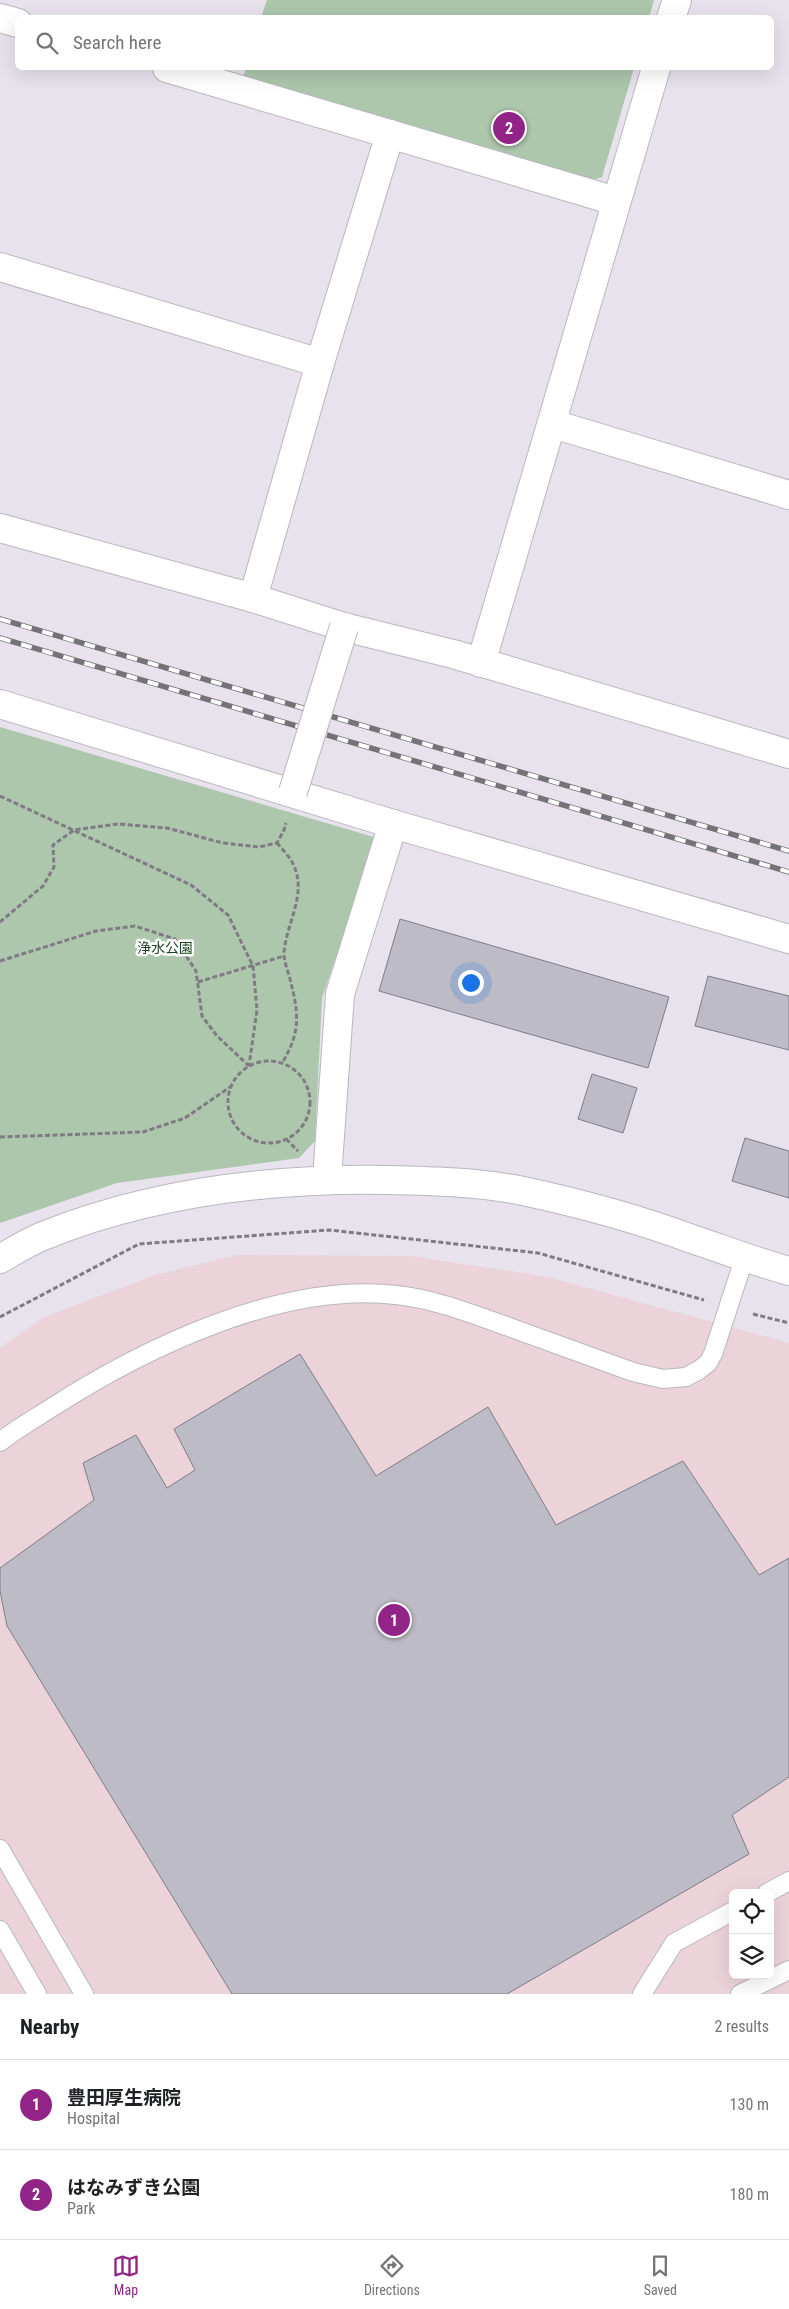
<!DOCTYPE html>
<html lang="en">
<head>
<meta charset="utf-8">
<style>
	:root { --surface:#fff; --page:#f2f2f2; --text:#202124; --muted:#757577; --line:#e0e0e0; --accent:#912486 }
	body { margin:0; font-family:"Roboto Condensed","Noto Sans JP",sans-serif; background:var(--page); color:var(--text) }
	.controls { position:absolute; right:15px; bottom:15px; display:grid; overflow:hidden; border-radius:8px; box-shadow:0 5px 20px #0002 }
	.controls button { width:45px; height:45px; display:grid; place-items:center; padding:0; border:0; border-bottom:1px solid var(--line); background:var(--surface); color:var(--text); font:25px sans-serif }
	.you { position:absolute; left:470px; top:982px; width:18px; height:18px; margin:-12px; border:4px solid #fff; border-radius:50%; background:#1a73e8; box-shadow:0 0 0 8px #1a73e833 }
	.badge { display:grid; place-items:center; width:32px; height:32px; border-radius:50%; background:var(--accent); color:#fff; font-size:16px; font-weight:700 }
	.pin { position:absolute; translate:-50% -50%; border:2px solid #fff; box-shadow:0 1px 5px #0006 }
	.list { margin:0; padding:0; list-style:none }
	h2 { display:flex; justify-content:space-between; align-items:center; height:65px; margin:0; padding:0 20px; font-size:21px }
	h2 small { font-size:16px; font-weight:400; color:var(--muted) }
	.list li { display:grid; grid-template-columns:32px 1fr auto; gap:15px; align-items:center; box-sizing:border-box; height:90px; padding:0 20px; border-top:1px solid var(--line) }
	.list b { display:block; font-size:19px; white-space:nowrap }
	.list p { margin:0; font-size:16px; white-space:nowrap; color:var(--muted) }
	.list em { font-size:16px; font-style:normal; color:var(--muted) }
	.icon { flex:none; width:28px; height:28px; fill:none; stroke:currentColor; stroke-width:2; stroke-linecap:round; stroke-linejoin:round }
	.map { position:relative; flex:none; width:789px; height:1994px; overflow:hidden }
	.search { position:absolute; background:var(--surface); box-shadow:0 5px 20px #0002; left:15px; right:15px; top:15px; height:55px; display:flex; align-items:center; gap:12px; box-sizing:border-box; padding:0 18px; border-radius:8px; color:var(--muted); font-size:19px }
	.sheet { height:245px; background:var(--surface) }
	nav { display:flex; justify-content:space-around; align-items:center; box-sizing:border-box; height:70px; border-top:1px solid var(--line); background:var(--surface); font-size:14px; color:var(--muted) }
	nav a { display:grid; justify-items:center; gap:2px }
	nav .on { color:var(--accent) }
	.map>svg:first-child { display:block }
</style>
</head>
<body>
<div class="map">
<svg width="789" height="1994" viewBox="0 0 789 1994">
	<rect width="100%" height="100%" fill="#e7e2ec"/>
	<!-- medical -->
	<path fill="#ecd3da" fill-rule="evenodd" d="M236,1255L412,1256L548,1277L789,1343V1994H0V1348L44,1317L155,1275ZM733,1893H770V1975H733Z"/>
	<!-- green -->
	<g fill="#acc7ac">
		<polygon points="267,0 654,0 649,18 261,17"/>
		<polygon points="246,68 634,68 602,177 581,184 243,78"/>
		<polygon points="0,727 377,838 322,998 315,1141 299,1158 117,1183 0,1223"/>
	</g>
	<!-- building -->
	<g fill="#bdbcc6" stroke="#7e7d86">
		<polygon points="400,919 669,997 648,1068 379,991"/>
		<polygon points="708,976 789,996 789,1050 695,1026"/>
		<polygon points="592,1074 637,1088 623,1133 578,1119"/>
		<polygon points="745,1138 789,1151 789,1198 732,1181"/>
		<polygon points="300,1354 376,1476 488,1407 556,1525 683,1461 759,1575 789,1558 789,1777 732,1815 749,1854 507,1994 232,1994 7,1626 0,1591 0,1568 94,1500 83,1463 136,1435 167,1488 195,1470 174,1429"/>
	</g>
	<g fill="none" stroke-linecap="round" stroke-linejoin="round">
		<!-- service casing -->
		<g stroke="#bab6bf" stroke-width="20">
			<g id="service">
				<path d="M0,1442C16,1429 34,1419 51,1408C146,1347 281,1282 396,1295C435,1299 472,1314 509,1327C550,1342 592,1357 633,1372L663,1379L686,1377L699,1370L708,1363L713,1354L744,1259"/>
				<polyline points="0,1849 84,1994"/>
				<polyline points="767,1893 789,1881"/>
				<polyline points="0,1930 37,1994"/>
				<polyline points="642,1994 674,1943 733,1911"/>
				<polyline points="740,1994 789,1970"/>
			</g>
		</g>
		<!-- minor casing -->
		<g stroke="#bab6bf" stroke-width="30">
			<g id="minor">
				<polyline points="0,18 18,23"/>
				<polyline points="671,18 677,0"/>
				<polyline points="167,68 602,197 615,204"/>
				<polyline points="0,267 320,363"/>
				<polyline points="553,424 789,495"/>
				<polyline points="0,528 253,598 344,627 453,654 789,754"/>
				<polyline points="253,598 320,363 390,134"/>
				<path d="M481,663C541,465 596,266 656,68"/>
				<polyline points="0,704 393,824 789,939"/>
				<polyline points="327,1179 340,994 393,824"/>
			</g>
		</g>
		<!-- tertiary casing -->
		<g stroke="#bab6bf" stroke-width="30">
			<path id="tertiary" d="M0,1259C14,1251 28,1242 43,1236C152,1192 272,1178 388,1180C433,1181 479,1182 523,1191C579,1203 638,1219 692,1239C725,1250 756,1262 789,1271"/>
		</g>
		<!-- path -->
		<g stroke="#7f7b82" stroke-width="3" stroke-dasharray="5 2.5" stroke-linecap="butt">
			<polyline points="0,796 191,885 228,915 253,966 257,1010 249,1066"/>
			<path d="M277,843C282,849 290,857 293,864C308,893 286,924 284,953C284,962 288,971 290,979C299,1014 301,1032 282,1063"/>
			<polyline points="0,922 43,886 54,867 53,845 74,830 118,824 167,828 223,843 259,847 277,843 284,830 286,823"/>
			<polyline points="0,961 96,931 135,926 175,939 196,971 202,1016 217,1036 249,1066"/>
			<polyline points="198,982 284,956"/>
			<circle cx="269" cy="1102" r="41"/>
			<polyline points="0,1137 143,1132 185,1118 230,1087"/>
			<polyline points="286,1139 298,1151"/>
			<polyline points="753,1314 789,1323"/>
			<polyline points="0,1317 139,1244 329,1230 538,1253 704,1300"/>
		</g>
		<!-- service -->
		<use href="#service" stroke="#fff" stroke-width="18"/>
		<!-- minor -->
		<use href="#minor" stroke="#fff" stroke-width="28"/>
		<!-- tertiary -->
		<use href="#tertiary" stroke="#fff" stroke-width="28"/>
		<!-- rail casing -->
		<g stroke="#757278" stroke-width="5.5">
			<g id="rail">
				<polyline points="0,619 789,851"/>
				<polyline points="0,638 789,872"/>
			</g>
		</g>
		<!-- rail -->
		<use href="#rail" stroke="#fff" stroke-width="4" stroke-dasharray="11" stroke-linecap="butt"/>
		<!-- tertiary-bridge casing -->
		<g stroke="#bab6bf" stroke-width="30" stroke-linecap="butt">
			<polyline id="tertiary-bridge" points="293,792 344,627"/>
		</g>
		<!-- tertiary-bridge -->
		<use href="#tertiary-bridge" stroke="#fff" stroke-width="28"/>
	</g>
	<g text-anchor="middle" stroke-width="5" stroke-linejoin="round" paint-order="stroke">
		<!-- park labels -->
		<g font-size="14" fill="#1a441d" stroke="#fff">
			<text x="165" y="953">浄水公園</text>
		</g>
	</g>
</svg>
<div class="controls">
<button><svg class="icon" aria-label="locate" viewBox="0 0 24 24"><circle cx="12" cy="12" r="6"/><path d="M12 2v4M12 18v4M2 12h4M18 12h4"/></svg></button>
<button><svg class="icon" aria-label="layers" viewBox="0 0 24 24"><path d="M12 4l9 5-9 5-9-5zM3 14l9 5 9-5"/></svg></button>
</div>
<div class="you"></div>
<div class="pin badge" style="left:394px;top:1620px">1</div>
<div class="pin badge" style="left:509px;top:128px">2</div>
<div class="search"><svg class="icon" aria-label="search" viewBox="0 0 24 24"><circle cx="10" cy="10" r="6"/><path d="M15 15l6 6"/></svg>Search here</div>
</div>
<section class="sheet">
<h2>Nearby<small>2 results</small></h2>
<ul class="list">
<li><span class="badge">1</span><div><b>豊田厚生病院</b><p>Hospital</p></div><em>130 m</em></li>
<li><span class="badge">2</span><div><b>はなみずき公園</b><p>Park</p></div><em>180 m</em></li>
</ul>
</section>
<nav>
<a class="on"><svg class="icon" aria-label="map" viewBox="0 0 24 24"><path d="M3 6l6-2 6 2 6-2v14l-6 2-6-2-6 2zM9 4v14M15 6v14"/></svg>Map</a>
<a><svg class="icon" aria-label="directions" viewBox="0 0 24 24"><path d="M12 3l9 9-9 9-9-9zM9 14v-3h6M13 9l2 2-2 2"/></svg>Directions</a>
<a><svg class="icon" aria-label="saved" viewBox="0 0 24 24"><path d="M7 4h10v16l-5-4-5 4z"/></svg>Saved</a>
</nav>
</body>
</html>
